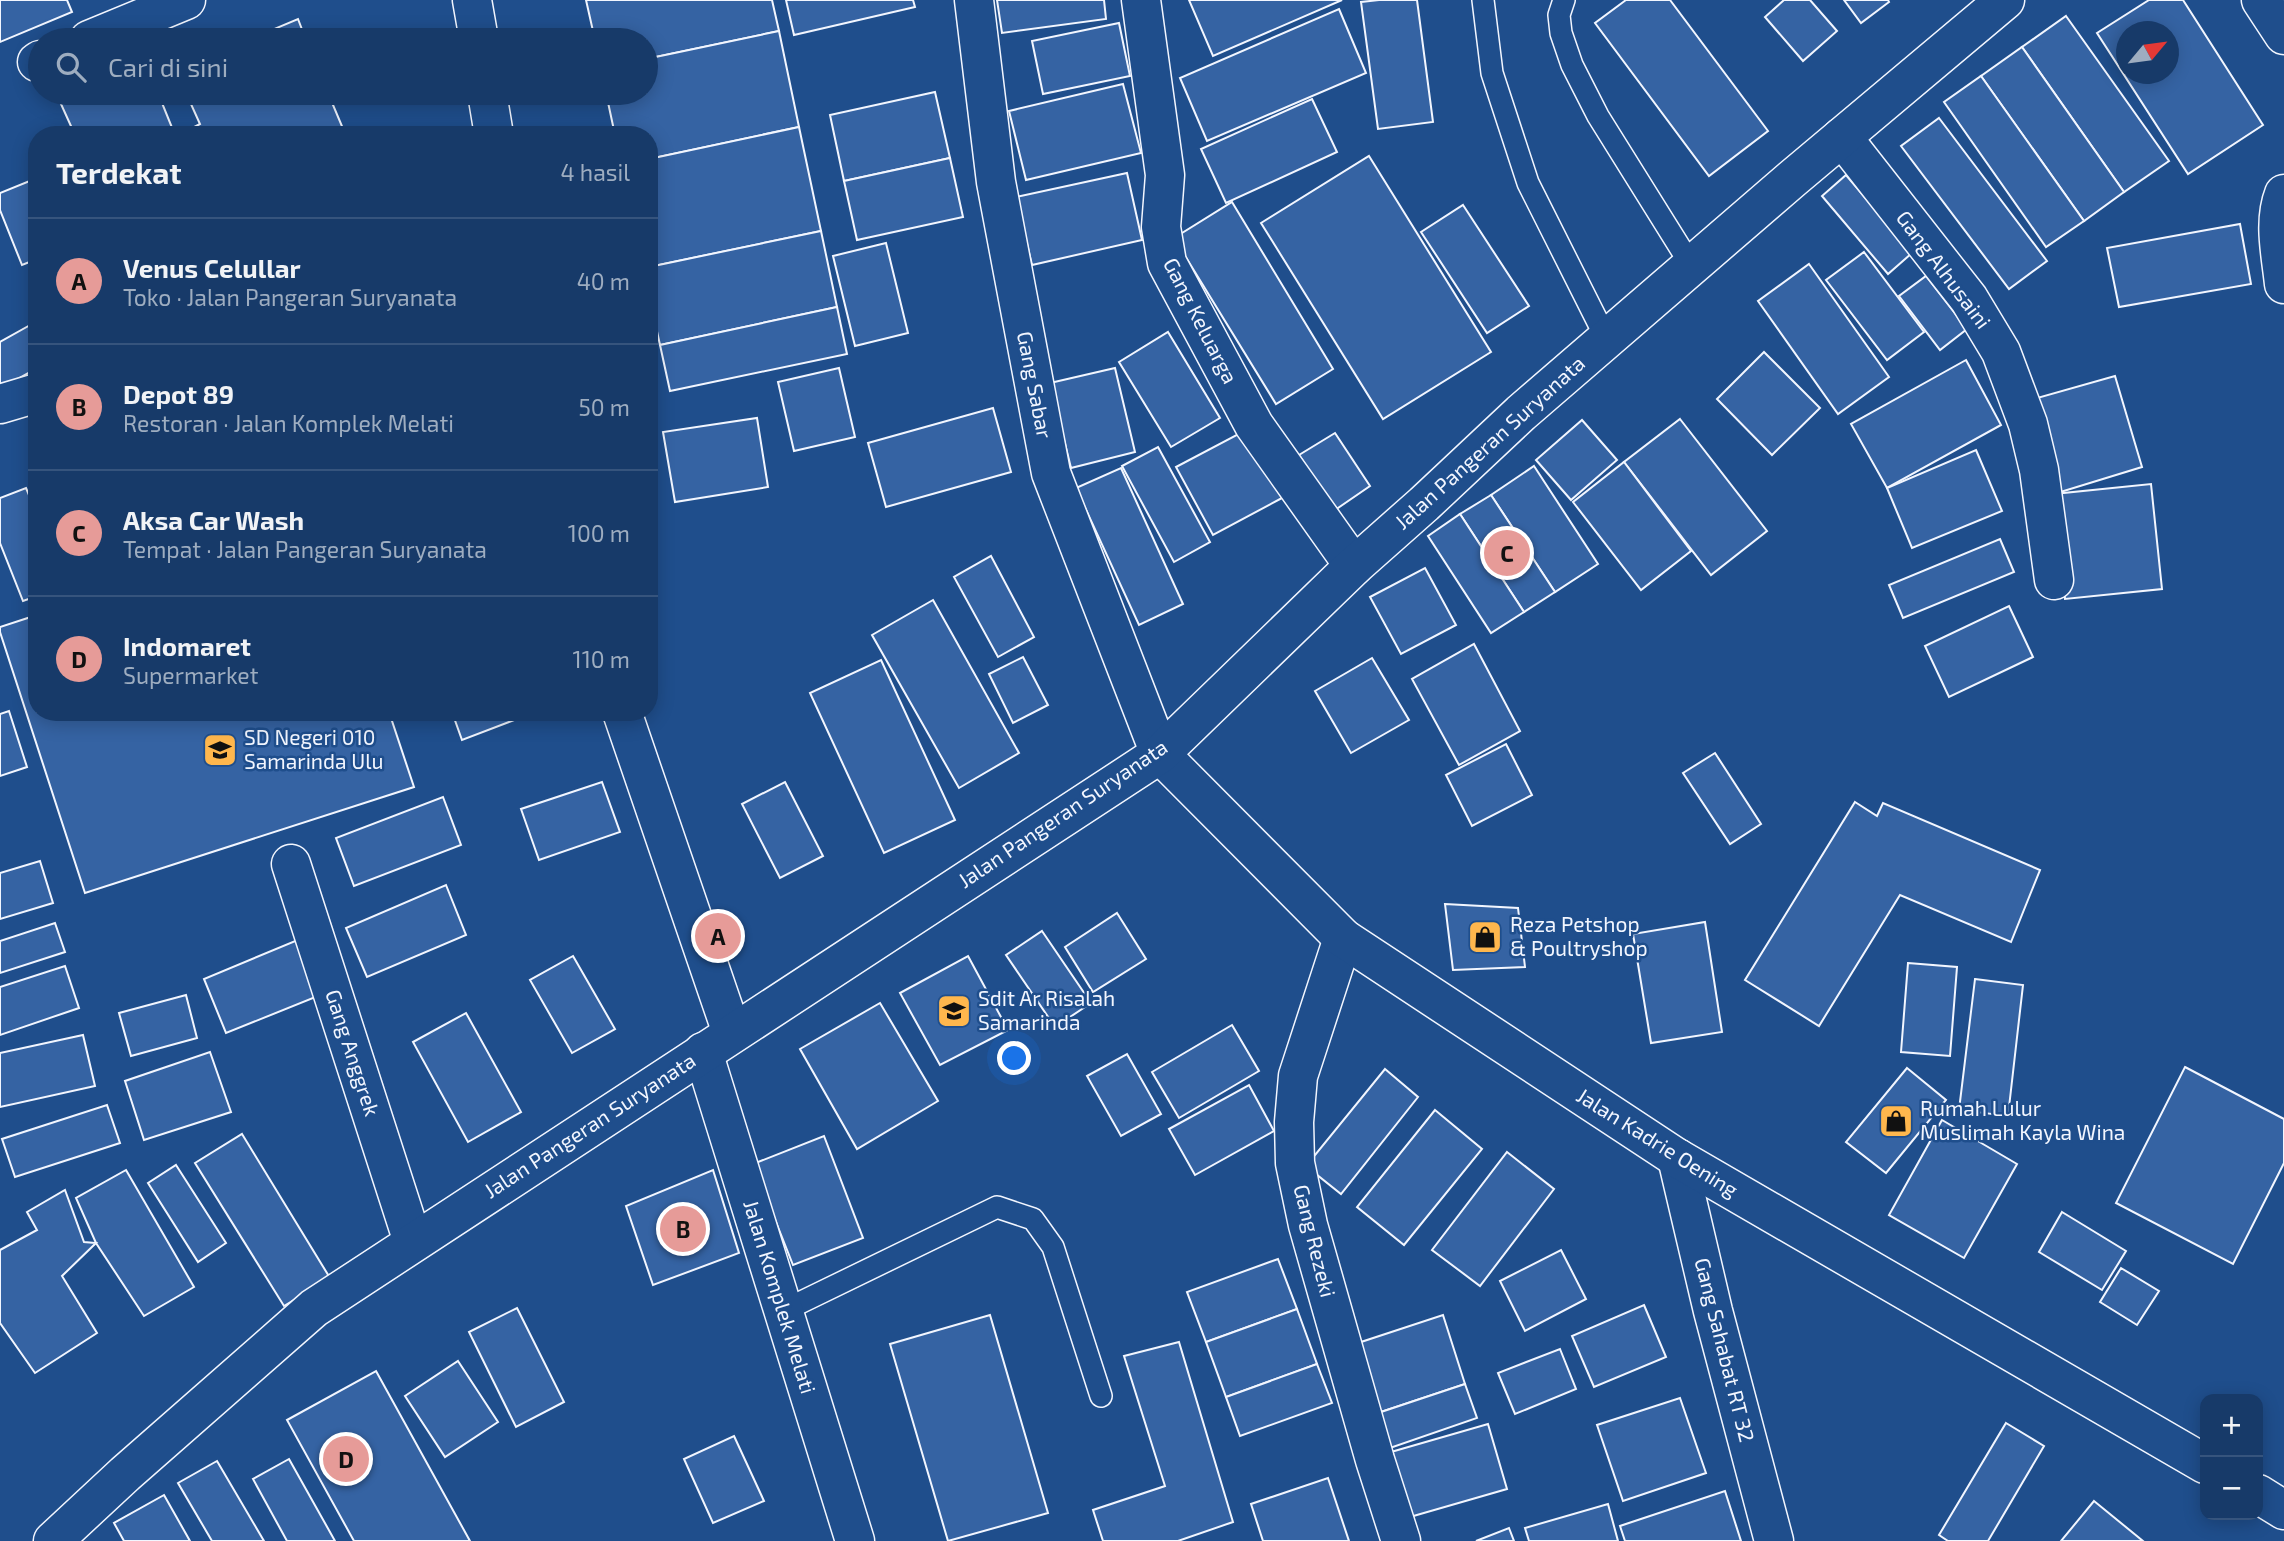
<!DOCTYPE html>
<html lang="id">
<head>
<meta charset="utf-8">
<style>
	:root { --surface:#173a69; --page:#244571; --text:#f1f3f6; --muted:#9eadc0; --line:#36547d; --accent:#e69b98 }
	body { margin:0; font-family:"Exo 2",sans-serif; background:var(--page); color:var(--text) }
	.controls { position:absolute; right:21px; bottom:21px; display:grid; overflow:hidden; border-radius:14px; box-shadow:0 4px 18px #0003 }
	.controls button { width:63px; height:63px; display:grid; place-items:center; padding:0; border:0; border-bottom:2px solid var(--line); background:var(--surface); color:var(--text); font:35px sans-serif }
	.compass { position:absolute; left:2116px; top:21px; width:63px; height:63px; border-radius:50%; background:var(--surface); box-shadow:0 4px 18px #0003; rotate:61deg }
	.you { position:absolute; left:1015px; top:1059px; width:24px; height:24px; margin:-18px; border:5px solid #fff; border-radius:50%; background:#1a73e8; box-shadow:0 0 0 10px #1a73e833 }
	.badge { display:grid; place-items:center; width:46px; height:46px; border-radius:50%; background:var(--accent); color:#111; font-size:23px; font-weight:700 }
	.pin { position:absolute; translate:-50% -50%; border:4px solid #fff; box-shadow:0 2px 7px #0006 }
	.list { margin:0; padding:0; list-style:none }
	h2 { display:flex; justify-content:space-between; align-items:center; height:91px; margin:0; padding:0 28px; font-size:30px }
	h2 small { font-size:23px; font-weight:400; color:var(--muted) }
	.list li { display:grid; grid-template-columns:46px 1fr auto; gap:21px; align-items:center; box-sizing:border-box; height:126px; padding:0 28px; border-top:2px solid var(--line) }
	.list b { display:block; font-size:26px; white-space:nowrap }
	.list p { margin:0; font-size:23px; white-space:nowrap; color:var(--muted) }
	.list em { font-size:23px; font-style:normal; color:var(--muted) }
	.icon { flex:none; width:38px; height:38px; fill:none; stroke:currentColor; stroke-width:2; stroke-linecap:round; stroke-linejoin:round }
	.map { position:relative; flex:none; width:2284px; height:1541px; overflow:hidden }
	.search { position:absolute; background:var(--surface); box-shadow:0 4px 18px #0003; left:28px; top:28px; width:630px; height:77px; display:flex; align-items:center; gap:18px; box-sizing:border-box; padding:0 24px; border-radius:38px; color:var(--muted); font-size:26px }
	.panel { position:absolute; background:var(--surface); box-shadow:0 4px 18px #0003; left:28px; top:126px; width:630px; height:595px; border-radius:28px }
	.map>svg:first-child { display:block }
</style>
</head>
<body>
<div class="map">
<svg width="2284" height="1541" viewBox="0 0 2284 1541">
	<rect width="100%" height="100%" fill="#1f4e8c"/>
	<!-- building -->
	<g fill="#3563a3" stroke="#f2f6ff" stroke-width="2" fill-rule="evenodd">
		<polygon points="0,0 67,0 72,12 0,42"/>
		<polygon points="586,0 772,0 779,31 646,59 646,40 595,40"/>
		<polygon points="786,0 913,0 915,7 794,35"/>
		<polygon points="997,0 1104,0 1106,19 1002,33"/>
		<polygon points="1189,0 1342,0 1213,56"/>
		<polygon points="1379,0 1417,0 1433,122 1378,129 1361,2"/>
		<polygon points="1626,0 1670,0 1768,131 1709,176 1595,23"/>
		<polygon points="1784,0 1810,0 1837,31 1803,61 1765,17"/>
		<polygon points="1844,0 1888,0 1889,2 1861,23"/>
		<path d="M2149,0H2183L2263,125L2188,174L2097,33ZM2126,32H2168V74H2126Z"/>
		<polygon points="1339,9 1366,73 1207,141 1180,78"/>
		<polygon points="2066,16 2169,161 2124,192 2022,47"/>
		<polygon points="298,19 306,40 248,40"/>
		<polygon points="1119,23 1130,76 1043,94 1032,41"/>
		<polygon points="779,31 799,127 649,159 649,135 615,135 606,93 646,93 646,59"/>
		<polygon points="2022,47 2124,192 2084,221 1981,76"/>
		<polygon points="1981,76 2084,221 2046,247 1944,102"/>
		<polygon points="1123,84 1141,153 1026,180 1009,111"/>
		<polygon points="935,92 950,158 844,181 830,115"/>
		<polygon points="56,93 158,93 175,135 75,135"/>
		<polygon points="186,93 328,93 344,131 336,135 179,135 200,124"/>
		<polygon points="1312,99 1337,152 1226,203 1201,149"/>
		<polygon points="1939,118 2047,261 2009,289 1901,146"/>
		<polygon points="799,127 821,231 649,267 649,159"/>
		<polygon points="1369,156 1491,352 1383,419 1261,223"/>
		<polygon points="950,158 963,217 857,240 844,181"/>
		<polygon points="1127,173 1142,240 1032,265 1016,197"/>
		<polygon points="1846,175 1912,253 1888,274 1822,196"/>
		<polygon points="37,178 37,259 22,265 0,210 0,193"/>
		<polygon points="1232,202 1333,369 1276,404 1174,238"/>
		<polygon points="1463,205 1529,306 1487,333 1421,232"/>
		<polygon points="2240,224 2251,284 2119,307 2107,248"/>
		<polygon points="821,231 837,307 660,345 649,295 649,267"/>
		<polygon points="886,243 908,333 855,346 833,256"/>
		<polygon points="1864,252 1924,332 1887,360 1826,280"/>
		<polygon points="1809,264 1889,377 1838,414 1758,301"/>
		<polygon points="1926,276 1967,329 1940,350 1899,296"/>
		<polygon points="837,307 847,354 670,391 660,345"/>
		<polygon points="32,324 37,333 37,368 0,389 0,342"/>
		<polygon points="1168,332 1220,418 1171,447 1119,362"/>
		<polygon points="1764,352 1820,408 1772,455 1717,399"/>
		<polygon points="1966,360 2001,425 1887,488 1851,424"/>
		<polygon points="839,368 855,437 794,451 778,382"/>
		<polygon points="1115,368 1135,452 1071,468 1050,383"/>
		<polygon points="2115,376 2142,467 2054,494 2027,401"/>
		<polygon points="993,408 1011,472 886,507 868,443"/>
		<polygon points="757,418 768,487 675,502 663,432"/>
		<polygon points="1680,419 1767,531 1711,575 1624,462"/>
		<polygon points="1582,420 1617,460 1571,500 1536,460"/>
		<polygon points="1246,430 1282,498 1213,535 1176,467"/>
		<polygon points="1335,433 1370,486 1335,510 1299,455"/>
		<polygon points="1158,447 1210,542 1174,562 1122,466"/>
		<polygon points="1976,450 2002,511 1912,548 1887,488"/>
		<polygon points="1624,462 1691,551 1641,590 1573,502"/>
		<polygon points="1534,466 1598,564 1555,592 1491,495"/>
		<polygon points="1121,468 1183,604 1139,625 1076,488"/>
		<polygon points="2151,484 2162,589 2065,599 2054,494"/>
		<polygon points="26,488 37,514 37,596 23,601 0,543 0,498"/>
		<polygon points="1491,495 1555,592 1524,612 1460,514"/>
		<polygon points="1460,514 1524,612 1491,633 1428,536"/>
		<polygon points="2000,539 2014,572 1903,618 1889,585"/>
		<polygon points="991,556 1034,637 998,657 954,577"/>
		<polygon points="1425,568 1456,625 1401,654 1370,597"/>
		<polygon points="933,600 1019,753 959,788 872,635"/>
		<polygon points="2009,606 2033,657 1949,697 1925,646"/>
		<polygon points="37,615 37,712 389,712 414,787 85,893 0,632 0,627"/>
		<polygon points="1474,644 1520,731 1459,765 1412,679"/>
		<polygon points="1023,657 1048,705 1013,723 989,674"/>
		<polygon points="1372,658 1409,720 1351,753 1315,691"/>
		<polygon points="881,660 955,820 884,853 810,693"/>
		<polygon points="9,711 27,767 0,776 0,714"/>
		<polygon points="452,712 535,712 462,740"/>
		<polygon points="1506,744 1532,795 1472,826 1446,775"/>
		<polygon points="1715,753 1761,824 1730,844 1683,773"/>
		<polygon points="602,782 620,832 539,860 521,809"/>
		<polygon points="785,782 823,856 780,878 742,804"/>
		<polygon points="443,797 461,845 354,886 336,838"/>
		<polygon points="1855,802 1877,816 1883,803 2040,870 2011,942 1900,895 1819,1026 1745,980"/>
		<polygon points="40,861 53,903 0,919 0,873"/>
		<polygon points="446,885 466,935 367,977 346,928"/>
		<polygon points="1445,904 1518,908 1525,967 1453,970"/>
		<polygon points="1117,913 1146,959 1093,992 1065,947"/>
		<polygon points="1705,922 1722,1032 1651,1043 1633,934"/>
		<polygon points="55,923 65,952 0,973 0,941"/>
		<polygon points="1042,931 1091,1003 1055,1027 1006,955"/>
		<polygon points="300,939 323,994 226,1033 204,979"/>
		<polygon points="573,956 615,1029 572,1053 530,980"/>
		<polygon points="968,956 1008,1030 940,1065 900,993"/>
		<polygon points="1908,963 1957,967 1950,1056 1901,1052"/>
		<polygon points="65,966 79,1008 0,1035 0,987"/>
		<polygon points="1975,979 2023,985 2008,1116 1959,1110"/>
		<polygon points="186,995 197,1038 131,1056 119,1013"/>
		<polygon points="880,1003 938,1101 857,1149 800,1049"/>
		<polygon points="466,1013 521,1112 468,1142 413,1042"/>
		<polygon points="1232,1025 1259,1071 1179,1118 1152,1072"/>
		<polygon points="83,1035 95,1086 0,1107 0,1053"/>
		<polygon points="210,1052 231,1112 144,1140 125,1081"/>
		<polygon points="1127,1054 1161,1114 1121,1136 1087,1076"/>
		<polygon points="2185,1067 2284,1119 2284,1163 2233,1264 2116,1203"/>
		<polygon points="1907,1068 1946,1100 1886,1173 1846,1142"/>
		<polygon points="1385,1069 1418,1097 1341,1194 1306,1166"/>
		<polygon points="1249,1085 1274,1131 1195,1175 1169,1129"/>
		<polygon points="107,1105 120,1143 15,1177 2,1139"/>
		<polygon points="1435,1110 1482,1149 1404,1245 1357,1207"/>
		<polygon points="1942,1120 2017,1164 1964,1258 1889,1215"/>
		<polygon points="242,1134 330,1278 284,1306 195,1163"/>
		<polygon points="824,1136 863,1238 793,1265 753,1164"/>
		<polygon points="1507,1152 1554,1189 1480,1286 1432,1250"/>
		<polygon points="176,1165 226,1243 198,1262 148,1183"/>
		<polygon points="126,1170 194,1287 144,1316 96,1243 76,1198"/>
		<polygon points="713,1170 739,1253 653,1285 626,1206"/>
		<polygon points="65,1190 84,1242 96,1243 62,1276 97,1333 35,1373 0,1323 0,1250 37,1230 27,1212"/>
		<polygon points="2062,1212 2126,1251 2102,1290 2039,1252"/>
		<polygon points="1561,1250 1586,1299 1525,1331 1500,1281"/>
		<polygon points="1278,1259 1297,1309 1206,1342 1187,1292"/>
		<polygon points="2121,1268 2159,1291 2137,1325 2100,1302"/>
		<polygon points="1644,1305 1666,1357 1594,1387 1572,1336"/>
		<polygon points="517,1308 564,1402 516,1427 469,1332"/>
		<polygon points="1297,1309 1317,1364 1226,1397 1206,1342"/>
		<polygon points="990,1315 1048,1513 948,1541 890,1344"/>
		<polygon points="1443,1315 1465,1384 1378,1413 1355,1344"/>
		<polygon points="1179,1342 1233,1522 1178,1541 1103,1541 1093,1510 1165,1486 1124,1356"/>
		<polygon points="1560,1349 1576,1389 1515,1414 1498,1373"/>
		<polygon points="458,1361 498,1422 445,1457 405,1396"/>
		<polygon points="1317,1364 1332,1403 1240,1436 1226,1397"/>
		<polygon points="376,1371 470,1541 354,1541 287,1420"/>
		<polygon points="1465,1384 1477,1418 1390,1448 1378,1413"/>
		<polygon points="1680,1398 1706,1473 1623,1501 1597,1425"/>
		<polygon points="2006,1423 2044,1446 1988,1541 1948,1541 1939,1535"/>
		<polygon points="1488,1424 1507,1489 1410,1517 1391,1452"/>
		<polygon points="734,1436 764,1501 713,1523 684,1459"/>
		<polygon points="289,1459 335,1541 287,1541 253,1479"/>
		<polygon points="217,1461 264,1541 212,1541 178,1483"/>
		<polygon points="1328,1478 1349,1541 1263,1541 1251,1504"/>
		<polygon points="1725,1491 1741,1541 1625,1541 1620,1526"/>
		<polygon points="164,1495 190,1541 124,1541 114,1523"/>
		<polygon points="2094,1501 2143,1541 2061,1541"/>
		<polygon points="1608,1504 1618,1541 1529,1541 1525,1528"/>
		<polygon points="1509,1528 1514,1541 1476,1541"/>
	</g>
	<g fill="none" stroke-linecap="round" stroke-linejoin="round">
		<!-- lane casing -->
		<g stroke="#f2f6ff" stroke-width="24">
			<g id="lane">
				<polyline points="1483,0 1492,73 1528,183 1606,338"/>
				<polyline points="1564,0 1559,15 1561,33 1572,65 1598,116 1691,265"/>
				<polyline points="783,1311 997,1207 1033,1219 1053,1247 1101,1396"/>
			</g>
		</g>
		<!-- street casing -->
		<g stroke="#f2f6ff" stroke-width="41">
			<g id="street">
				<polyline points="472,0 479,40"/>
				<polyline points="974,0 996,182 1051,473 1160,754"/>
				<polyline points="1141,0 1165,175 1161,227 1167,263 1254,425 1354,566"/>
				<polyline points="2261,0 2284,35"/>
				<polyline points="89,40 186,0"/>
				<polyline points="37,62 40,60"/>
				<polyline points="487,93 494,135"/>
				<polyline points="1842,137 1969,299 2001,352 2028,424 2039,470 2054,580"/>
				<path d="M2284,194C2273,222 2281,255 2284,284"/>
				<polyline points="0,404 37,393"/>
				<polyline points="622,712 732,1033"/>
				<polyline points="291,864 413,1242"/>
				<polyline points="1343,938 1298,1076 1294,1122 1295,1163 1308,1225 1375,1460 1401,1541"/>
				<polyline points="703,1052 855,1541"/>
				<polyline points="1677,1158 1713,1311 1774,1541"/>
			</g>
		</g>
		<!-- secondary casing -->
		<g stroke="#f2f6ff" stroke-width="41">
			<g id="secondary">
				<polyline points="1160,754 1343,938 1677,1158 2205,1464"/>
				<polyline points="2258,1494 2284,1510"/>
			</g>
		</g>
		<!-- primary casing -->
		<g stroke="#f2f6ff" stroke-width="41">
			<polyline id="primary" points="53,1541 125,1474 314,1308 1160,754 1354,566 1424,504 1521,413 1792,179 2005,0"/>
		</g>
		<!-- lane -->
		<use href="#lane" stroke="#1f4e8c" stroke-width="21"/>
		<!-- street -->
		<use href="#street" stroke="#1f4e8c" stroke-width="38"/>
		<!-- secondary -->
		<use href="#secondary" stroke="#1f4e8c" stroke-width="38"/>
		<!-- primary -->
		<use href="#primary" stroke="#1f4e8c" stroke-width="38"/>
	</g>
	<!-- icons -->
	<defs>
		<g id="school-square" transform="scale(1.75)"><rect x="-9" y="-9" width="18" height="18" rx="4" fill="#ffb74d" stroke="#1f4e8c"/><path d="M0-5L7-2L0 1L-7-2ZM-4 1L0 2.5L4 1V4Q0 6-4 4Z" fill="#111"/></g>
		<g id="shop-square" transform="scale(1.75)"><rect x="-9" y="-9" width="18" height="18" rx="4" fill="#ffb74d" stroke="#1f4e8c"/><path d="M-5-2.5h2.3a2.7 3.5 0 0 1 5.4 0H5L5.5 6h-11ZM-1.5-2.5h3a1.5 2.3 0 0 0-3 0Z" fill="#111"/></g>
	</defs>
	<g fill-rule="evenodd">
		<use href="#school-square" x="220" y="750"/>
		<use href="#shop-square" x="1485" y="937"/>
		<use href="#school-square" x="954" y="1011"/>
		<use href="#shop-square" x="1896" y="1121"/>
	</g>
	<g text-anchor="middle" stroke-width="5" stroke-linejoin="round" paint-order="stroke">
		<!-- street labels -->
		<g font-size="21" fill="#f2f6ff" stroke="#1f4e8c">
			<text transform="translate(1943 270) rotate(53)" y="7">Gang Alhusaini</text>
			<text transform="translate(1200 321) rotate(63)" y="7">Gang Keluarga</text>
			<text transform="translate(1034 385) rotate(79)" y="7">Gang Sabar</text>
			<text transform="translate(1490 443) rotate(-42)" y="7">Jalan Pangeran Suryanata</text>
			<text transform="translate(1063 814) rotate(-34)" y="7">Jalan Pangeran Suryanata</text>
			<text transform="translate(352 1053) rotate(72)" y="7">Gang Anggrek</text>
			<text transform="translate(590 1126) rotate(-33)" y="7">Jalan Pangeran Suryanata</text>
			<text transform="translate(1657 1143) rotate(32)" y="7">Jalan Kadrie Oening</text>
			<text transform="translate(1314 1241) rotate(76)" y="7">Gang Rezeki</text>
			<text transform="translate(779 1297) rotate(73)" y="7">Jalan Komplek Melati</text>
			<text transform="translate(1724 1350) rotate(76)" y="7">Gang Sahabat RT 32</text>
		</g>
		<!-- poi labels -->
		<g font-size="21" fill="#f2f6ff" stroke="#1f4e8c" text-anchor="start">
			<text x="244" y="745">SD Negeri 010<tspan x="244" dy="24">Samarinda Ulu</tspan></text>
			<text x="1510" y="932">Reza Petshop<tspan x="1510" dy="24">&amp; Poultryshop</tspan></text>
			<text x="978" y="1006">Sdit Ar Risalah<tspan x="978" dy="24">Samarinda</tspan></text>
			<text x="1920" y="1116">Rumah Lulur<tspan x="1920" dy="24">Muslimah Kayla Wina</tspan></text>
		</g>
	</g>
</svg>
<div class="controls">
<button>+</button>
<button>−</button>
</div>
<svg class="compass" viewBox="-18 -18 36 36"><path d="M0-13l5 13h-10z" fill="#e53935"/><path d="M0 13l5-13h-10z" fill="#9eadc0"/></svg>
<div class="you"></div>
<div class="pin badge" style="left:718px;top:936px">A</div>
<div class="pin badge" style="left:683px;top:1229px">B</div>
<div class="pin badge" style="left:1507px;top:553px">C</div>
<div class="pin badge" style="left:346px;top:1459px">D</div>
<div class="search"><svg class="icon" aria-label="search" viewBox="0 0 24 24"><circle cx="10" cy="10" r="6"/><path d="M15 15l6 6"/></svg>Cari di sini</div>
<section class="panel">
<h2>Terdekat<small>4 hasil</small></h2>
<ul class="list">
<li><span class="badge">A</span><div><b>Venus Celullar</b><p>Toko · Jalan Pangeran Suryanata</p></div><em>40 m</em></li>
<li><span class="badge">B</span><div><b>Depot 89</b><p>Restoran · Jalan Komplek Melati</p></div><em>50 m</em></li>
<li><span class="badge">C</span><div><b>Aksa Car Wash</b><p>Tempat · Jalan Pangeran Suryanata</p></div><em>100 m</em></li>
<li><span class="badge">D</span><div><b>Indomaret</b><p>Supermarket</p></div><em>110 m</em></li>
</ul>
</section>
</div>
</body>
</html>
